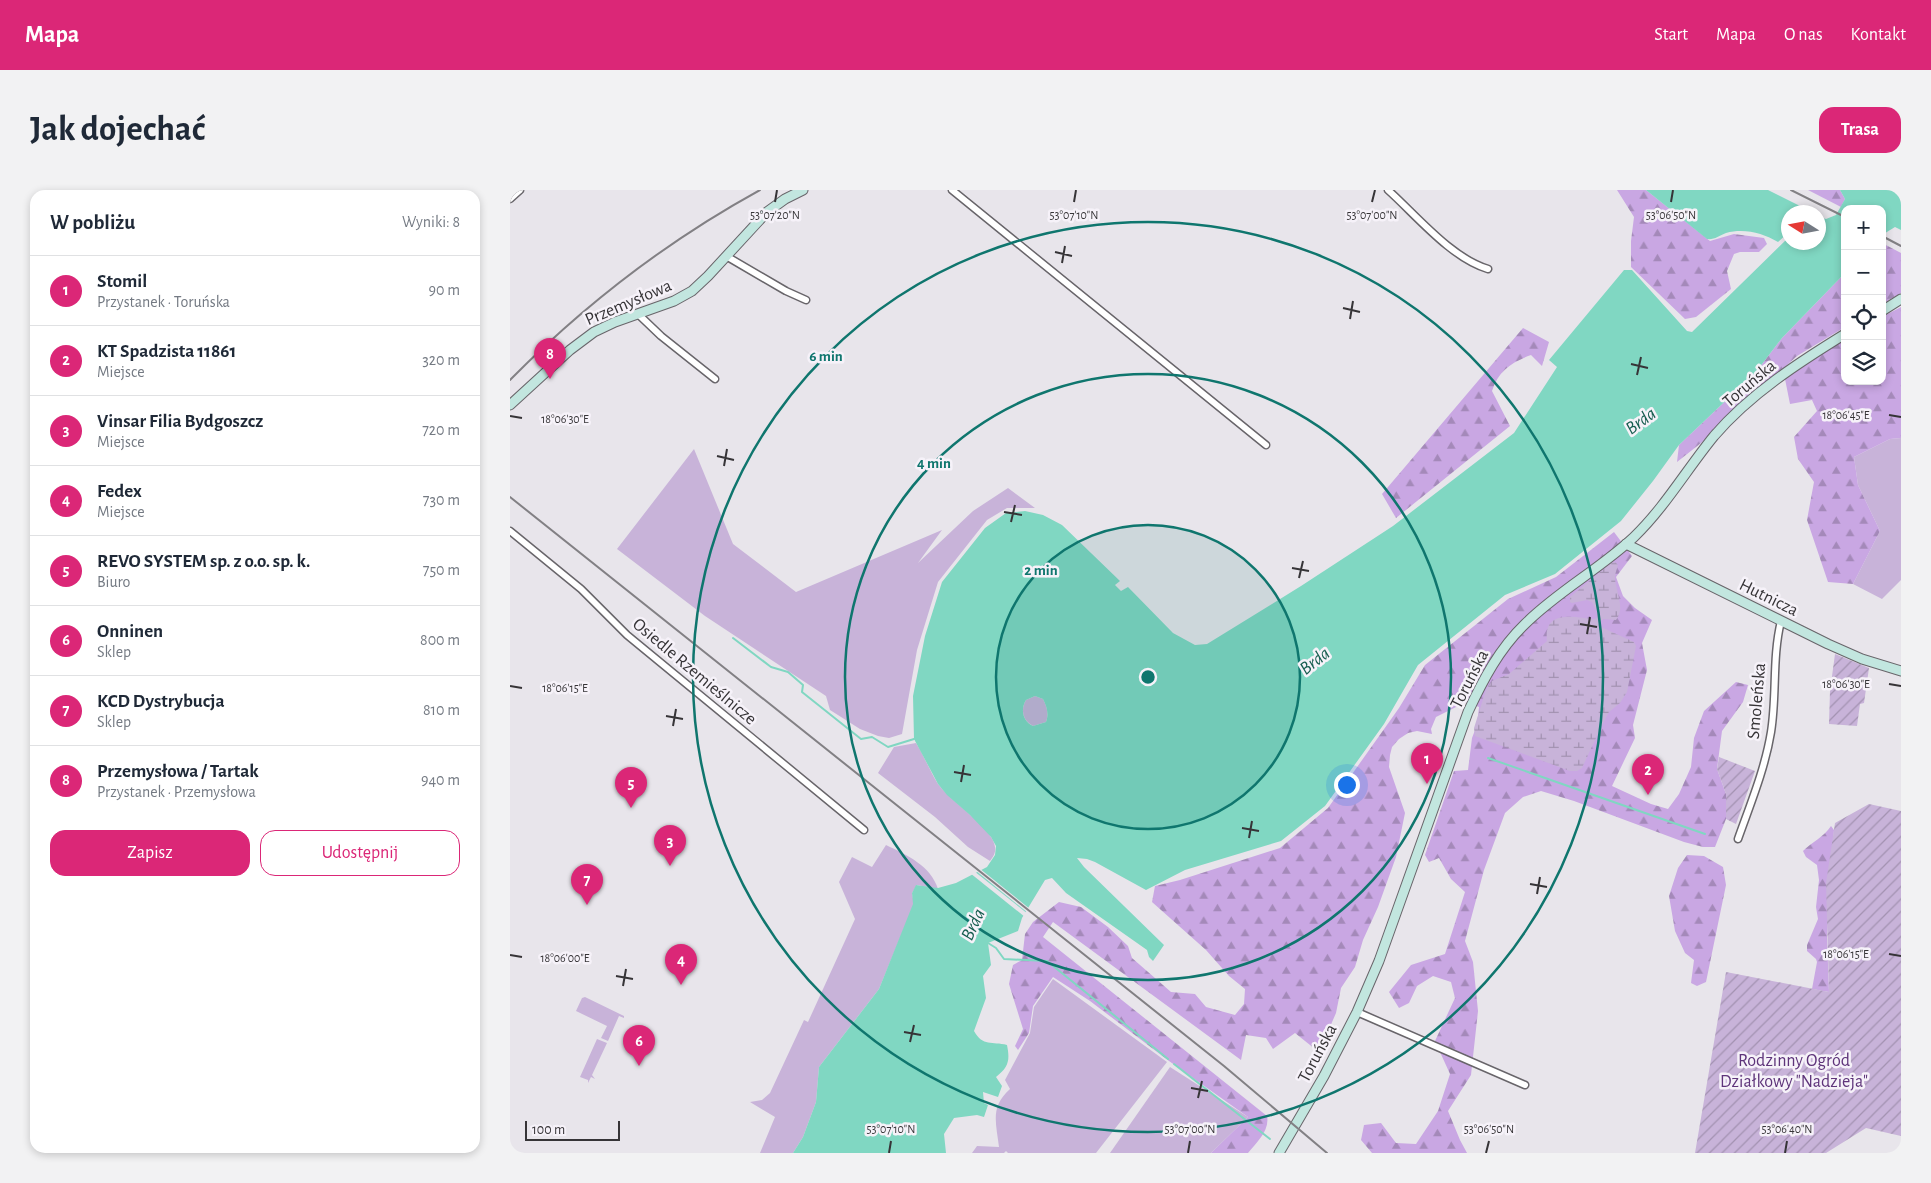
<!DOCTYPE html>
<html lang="pl">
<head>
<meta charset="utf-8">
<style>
	:root { --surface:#fff; --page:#f2f2f3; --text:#1f2937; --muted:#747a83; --line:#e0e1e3; --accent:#db2777 }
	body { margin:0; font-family:"Alegreya Sans",sans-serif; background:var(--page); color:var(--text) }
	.controls { position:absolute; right:15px; top:15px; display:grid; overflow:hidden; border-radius:10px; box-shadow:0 2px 8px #0003 }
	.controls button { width:45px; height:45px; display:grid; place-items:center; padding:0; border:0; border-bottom:1px solid var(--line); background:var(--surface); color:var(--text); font:25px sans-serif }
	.compass { position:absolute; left:1271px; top:15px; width:45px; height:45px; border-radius:50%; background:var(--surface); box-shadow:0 2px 8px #0003; rotate:281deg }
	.scale { position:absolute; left:15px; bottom:12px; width:95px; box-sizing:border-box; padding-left:5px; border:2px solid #363437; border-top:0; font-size:14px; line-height:18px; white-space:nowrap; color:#363437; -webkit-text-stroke:4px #f6f2f9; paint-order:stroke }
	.you { position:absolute; left:836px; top:594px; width:18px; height:18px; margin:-12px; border:4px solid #fff; border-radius:50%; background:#1a73e8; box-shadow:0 0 0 8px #1a73e833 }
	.badge { display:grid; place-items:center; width:32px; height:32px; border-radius:50%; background:var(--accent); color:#fff; font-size:16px; font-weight:700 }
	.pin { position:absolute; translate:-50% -41px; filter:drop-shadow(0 1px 2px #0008) }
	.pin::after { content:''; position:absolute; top:26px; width:18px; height:15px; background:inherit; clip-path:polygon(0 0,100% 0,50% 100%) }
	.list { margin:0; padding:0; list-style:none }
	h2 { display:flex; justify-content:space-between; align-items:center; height:65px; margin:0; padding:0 20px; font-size:21px }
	h2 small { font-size:16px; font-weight:400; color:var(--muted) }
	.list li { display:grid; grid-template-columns:32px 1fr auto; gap:15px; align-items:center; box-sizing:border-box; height:70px; padding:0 20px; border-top:1px solid var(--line) }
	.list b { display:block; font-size:19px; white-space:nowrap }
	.list p { margin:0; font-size:16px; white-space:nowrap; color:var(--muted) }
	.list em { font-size:16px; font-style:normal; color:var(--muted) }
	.actions { display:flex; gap:10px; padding:15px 20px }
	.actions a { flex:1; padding:11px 0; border:1px solid var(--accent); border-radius:15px; text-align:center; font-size:18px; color:var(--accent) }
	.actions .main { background:var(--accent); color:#fff }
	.icon { flex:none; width:28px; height:28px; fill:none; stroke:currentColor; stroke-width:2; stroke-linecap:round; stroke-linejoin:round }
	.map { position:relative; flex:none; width:1391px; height:963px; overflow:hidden; border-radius:15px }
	header { display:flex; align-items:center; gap:30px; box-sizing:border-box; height:70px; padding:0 25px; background:var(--accent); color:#fff }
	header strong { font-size:24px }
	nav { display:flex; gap:28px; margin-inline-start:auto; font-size:18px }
	.intro { display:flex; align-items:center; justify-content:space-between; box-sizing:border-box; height:120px; padding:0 30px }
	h1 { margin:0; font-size:35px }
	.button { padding:12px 22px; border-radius:15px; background:var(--accent); color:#fff; font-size:18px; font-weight:700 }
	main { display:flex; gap:30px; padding:0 30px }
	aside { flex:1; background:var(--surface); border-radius:15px; box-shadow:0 2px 8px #0003 }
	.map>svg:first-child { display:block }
</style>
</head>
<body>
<header>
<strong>Mapa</strong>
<nav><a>Start</a><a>Mapa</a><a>O nas</a><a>Kontakt</a></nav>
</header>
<div class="intro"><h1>Jak dojechać</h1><a class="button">Trasa</a></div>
<main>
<aside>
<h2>W pobliżu<small>Wyniki: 8</small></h2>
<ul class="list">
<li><span class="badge">1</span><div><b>Stomil</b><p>Przystanek · Toruńska</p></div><em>90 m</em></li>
<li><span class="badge">2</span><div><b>KT Spadzista 11861</b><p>Miejsce</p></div><em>320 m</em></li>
<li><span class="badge">3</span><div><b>Vinsar Filia Bydgoszcz</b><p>Miejsce</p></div><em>720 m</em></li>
<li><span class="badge">4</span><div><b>Fedex</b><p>Miejsce</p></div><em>730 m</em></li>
<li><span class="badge">5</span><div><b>REVO SYSTEM sp. z o.o. sp. k.</b><p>Biuro</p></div><em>750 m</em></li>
<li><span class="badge">6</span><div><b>Onninen</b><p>Sklep</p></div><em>800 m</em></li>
<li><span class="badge">7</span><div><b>KCD Dystrybucja</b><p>Sklep</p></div><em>810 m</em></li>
<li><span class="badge">8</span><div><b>Przemysłowa / Tartak</b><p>Przystanek · Przemysłowa</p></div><em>940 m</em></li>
</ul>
<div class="actions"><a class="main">Zapisz</a><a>Udostępnij</a></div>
</aside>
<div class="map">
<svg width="1391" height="963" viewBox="0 0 1391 963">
	<defs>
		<pattern id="forest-firs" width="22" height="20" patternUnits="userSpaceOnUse" patternTransform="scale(1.25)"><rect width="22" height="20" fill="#c9a7e3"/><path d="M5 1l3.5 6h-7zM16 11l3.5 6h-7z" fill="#a489b9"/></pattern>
		<pattern id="wetland-marsh" width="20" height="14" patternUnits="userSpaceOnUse" patternTransform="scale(1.25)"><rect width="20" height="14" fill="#c8b3d9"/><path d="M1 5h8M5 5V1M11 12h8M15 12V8" fill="none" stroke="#a392b1"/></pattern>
		<pattern id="garden-furrows" width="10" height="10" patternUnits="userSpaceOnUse" patternTransform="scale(1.25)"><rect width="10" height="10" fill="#c8b3d9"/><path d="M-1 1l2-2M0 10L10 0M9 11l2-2" fill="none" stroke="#a392b1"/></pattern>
	</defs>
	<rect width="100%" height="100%" fill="#e8e5eb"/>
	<!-- green -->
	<g fill="#c8b3d9">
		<polygon points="1391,248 1391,390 1372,409 1343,394 1370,341 1348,295 1344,267 1380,249"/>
		<polygon points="184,259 223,354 286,402 432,340 408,373 463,321 498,298 525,318 497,318 477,330 428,392 407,460 392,544 379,548 368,546 350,539 320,520 316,506 195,426 107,359"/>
		<path d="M525,506L533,509C537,517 539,524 536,532L523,536C513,531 510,520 516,510Z"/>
		<path d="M406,553C414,566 420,581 428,594C440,611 484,639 485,657C486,663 483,667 480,671L458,657L425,627L368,583L384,557Z"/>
		<path d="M376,655C397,665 421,676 428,699L407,695L402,703L404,714L369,799L309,877L306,912L293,947L283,963H250L265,927L240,912L252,910L260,903L294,830L298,832L345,729L329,692L342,667L362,677Z"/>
		<path d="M543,789L657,872L586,963H498L496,961L494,963H462L467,956L489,957C486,932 480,917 500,899L495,890L520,843L524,817Z"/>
		<polygon points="75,807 114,826 114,828 109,826 98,851 91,848 97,836 66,821 72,808"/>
		<polygon points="87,849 97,853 82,885 85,889 81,887 78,893 78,890 70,887"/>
		<polygon points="660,877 738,927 701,963 600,963"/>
	</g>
	<!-- forest -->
	<g fill="url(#forest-firs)">
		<polygon points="1107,0 1136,0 1200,51 1224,44 1254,48 1257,54 1249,62 1230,62 1224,64 1217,81 1221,99 1186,127 1175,129 1121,77 1121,51 1124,27"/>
		<polygon points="1298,0 1330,0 1335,9 1331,17"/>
		<polygon points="1372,53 1391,63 1391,103 1372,114"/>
		<polygon points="1335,83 1335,137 1287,166 1191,253 1167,272 1169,255 1246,182 1272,148"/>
		<polygon points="1391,117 1391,248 1380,249 1344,267 1348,295 1370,341 1343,394 1318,392 1297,330 1304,292 1288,269 1284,247 1307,221 1302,210 1280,214 1275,189 1335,149 1335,191 1372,191 1372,127"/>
		<path d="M1013,138L1039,152L1032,176L1021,165C1002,172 988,181 982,201L1000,236L886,328L872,304Z"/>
		<path d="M1104,342L1122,366L1106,387L1113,406L1125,418L1142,430L1132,453L1137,480L1123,535L1125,548L1102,596L1141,614L1158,619L1169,604L1181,577L1184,548L1194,521L1226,492L1238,495L1233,512L1212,541L1207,579L1216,604V629L1205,657H1193L1174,652L1064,611L1031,601L1013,607L995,623L974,680L955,751L963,772L968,821L961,885L938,921L950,950L957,963H862L851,950L854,935L871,933L886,953L906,954L928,921L940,884L925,851L945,808L941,792L923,786L907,796L899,813L889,818L879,802L901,775L935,764L955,702L941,689L929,668L919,672L915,665L944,581L958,580L962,548L967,535L969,517L956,512L926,527L921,539L922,544L907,541L898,543L889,549L882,557L880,565L879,577L895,623L886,667L868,717L853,750L845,777L831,798L826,823L813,853L805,859L785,843L763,859L756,848L736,845L731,870L543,732L533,747L757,926C760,940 747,952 738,963H701L738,927L659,871L580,811L543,787L523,816L519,843L508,860L505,856L513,839L499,794L503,775L512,770L515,744L523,732L549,712L571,717L598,737L618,756L622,768L661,802L685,804L696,817L725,825L734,814L735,799L719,786L696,760L642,712L645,696L670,690L770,658L818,618L889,518L915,475L998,409L1046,387Z"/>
		<path d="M1321,636L1324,640L1317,746L1319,802L1302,799L1307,772L1306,769L1297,761V755L1308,729L1306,717L1309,690L1307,675L1296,667L1293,661C1302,652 1314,647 1321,636Z"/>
		<polygon points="1177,665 1194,666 1213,677 1216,695 1196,792 1187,796 1181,793 1184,770 1175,763 1165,741 1159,706 1168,678"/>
	</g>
	<!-- wetland -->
	<path fill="url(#wetland-marsh)" d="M1105,372L1108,375C1107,379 1105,383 1105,387C1105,401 1116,418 1106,430L1094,429L1089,432V434L1091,437L1124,452L1126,456L1117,502L1110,513L1099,522L1092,535L1072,578L1067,581H1060L965,546L964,538L976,500L982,491L999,484L1037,451C1033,419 1065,427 1084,429L1087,428L1088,424L1082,412L1077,410L1062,413L1060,412V407L1101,373Z"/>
	<!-- garden -->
	<g fill="url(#garden-furrows)">
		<polygon points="1325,464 1359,478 1354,513 1350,514 1347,536 1319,534 1320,501"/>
		<polygon points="1209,567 1245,581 1226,634 1216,629 1216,604 1207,579"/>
		<polygon points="1359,614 1391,621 1391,946 1356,938 1316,963 1185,963 1216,782 1319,802 1316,693 1325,633"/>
	</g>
	<!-- water -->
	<g fill="#80d7c2" fill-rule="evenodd">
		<path d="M1136,0H1258L1302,22H1278V43L1268,52C1253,43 1234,38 1216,43C1209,46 1204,50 1197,49Z"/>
		<path d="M1330,0H1391V40L1385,37L1372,45V19H1335V83L1272,148L1246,182L1169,255L1143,291L1111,331L1045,384L995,405L908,475L874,534L815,616L771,651L675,680L636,700L585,672L577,669L567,668L574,677L654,755L643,771L639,767L637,760L556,703L542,688L535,690L512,728L508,741L478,753L481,775L473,786L476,808L464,841C473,857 482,851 497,855C500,870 499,877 486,887L492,896L488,907L473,902L474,913L478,915L474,927L467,925L444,928L434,944L436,963H283L293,947L306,912L309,877L369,799L403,714L402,703L406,695L428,698L446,693L477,677L485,665L486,656L481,647L460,625L437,605L428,594L404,549L403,506L415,446L432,392L475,338L496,323L515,321L533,325L552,335L610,391L605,395L611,401L618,397L663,443L685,455L697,454L791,396L883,336L1004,243L1047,177L1039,170L1114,80H1122L1177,141L1182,142L1278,48V52H1308L1309,27L1316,29L1326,25L1335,9ZM525,506L533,509C537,517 539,524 536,532L523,536C513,531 510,520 516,510Z"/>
	</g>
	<!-- pier -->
	<g fill="#e8e5eb">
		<polygon points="469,678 520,719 518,723 465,680"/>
		<polygon points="464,681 518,724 515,727 460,683"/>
	</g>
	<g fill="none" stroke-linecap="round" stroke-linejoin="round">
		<!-- stream -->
		<g stroke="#80d7c2" stroke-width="2">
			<polyline points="223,448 261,477 278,482 293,495 292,502 351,549 362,547 378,557 404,549"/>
			<polyline points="978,568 1195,644"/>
			<polyline points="478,753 486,758 494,769 537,771 658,869"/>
			<polyline points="664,874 760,949"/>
		</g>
		<!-- street casing -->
		<g stroke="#68656a" stroke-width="9">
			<g id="street">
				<polyline points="442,0 756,255"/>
				<path d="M878,0C906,25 941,68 978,79"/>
				<polyline points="0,9 10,0"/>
				<polyline points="216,66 276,101 296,110"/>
				<polyline points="128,124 151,146 205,189"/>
				<polyline points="0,341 71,399 117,445 354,640"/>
				<path d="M1228,649C1240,615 1255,579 1261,542C1267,505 1262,468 1271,431"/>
				<polyline points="847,822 1015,895"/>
			</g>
		</g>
		<!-- secondary casing -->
		<g stroke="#68656a" stroke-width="11">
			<g id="secondary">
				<polyline points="1372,121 1391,109"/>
				<polyline points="0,215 60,160 84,142 105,132 164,111 182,101 198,86 257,22 275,9 293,0"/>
				<polyline points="1116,354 1318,454 1352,469 1391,481"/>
				<path d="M769,963L814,886L847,822L869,771L958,522C973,490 989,459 1015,434C1048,401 1090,379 1124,347C1155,317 1177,279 1204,246C1240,204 1288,173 1335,144"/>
			</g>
		</g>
		<!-- street -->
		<use href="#street" stroke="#fff" stroke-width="6"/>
		<!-- secondary -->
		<use href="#secondary" stroke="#c2e6df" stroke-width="9"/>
		<!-- rail -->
		<g stroke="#828084" stroke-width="2">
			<polyline points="1281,0 1335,27"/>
			<polyline points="1372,46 1391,56"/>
			<path d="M0,190C74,115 157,51 250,0"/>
			<polyline points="0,307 714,876 817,963"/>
		</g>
	</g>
	<!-- ticks -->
	<path fill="none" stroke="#363437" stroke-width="2" d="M265,12L267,0M564,12L566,0M862,12L865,0M1161,12L1163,0M545,62L562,66M552,73L555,56M833,118L850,122M840,129L843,111M1121,174L1138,178M1127,185L1131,167M1379,225L1391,227M0,226L12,228M207,266L224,270M214,276L217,259M494,322L512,325M501,332L505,315M782,378L799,381M789,388L793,371M1070,434L1087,437M1077,444L1080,427M1379,494L1391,496M0,496L12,498M156,526L173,529M163,536L166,519M444,582L461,585M451,592L454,575M732,638L749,641M739,648L742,631M1020,694L1037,697M1027,704L1030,687M1379,764L1391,766M0,765L12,767M106,786L123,789M113,796L116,779M394,842L411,845M400,852L404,835M681,898L698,901M688,908L692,891M379,963L381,951M678,963L680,951M976,963L979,951M1275,963L1277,951"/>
	<!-- distance rings -->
	<circle cx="638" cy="487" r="152" fill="#0f766e" fill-opacity=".12"/>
	<g fill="none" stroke="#0f766e" stroke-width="2.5">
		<circle cx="638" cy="487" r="152"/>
		<circle cx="638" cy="487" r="303"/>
		<circle cx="638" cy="487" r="455"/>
	</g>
	<g text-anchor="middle" stroke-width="5" stroke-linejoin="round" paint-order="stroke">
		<!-- street labels -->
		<g font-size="18" fill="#363437" stroke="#f6f2f9">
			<text transform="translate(118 112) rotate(-23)" y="6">Przemysłowa</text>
			<text transform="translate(1239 193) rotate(-40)" y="6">Toruńska</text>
			<text transform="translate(1259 407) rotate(26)" y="6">Hutnicza</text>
			<text transform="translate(185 481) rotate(40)" y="6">Osiedle Rzemieślnicze</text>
			<text transform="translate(959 489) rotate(-63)" y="6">Toruńska</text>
			<text transform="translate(1246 511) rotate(-85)" y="6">Smoleńska</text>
			<text transform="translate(807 863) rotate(-62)" y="6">Toruńska</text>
		</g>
		<!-- park labels -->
		<g font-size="18" fill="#5e347a" stroke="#f6f2f9">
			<text x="1284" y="876">Rodzinny Ogród<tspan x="1284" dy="21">Działkowy "Nadzieja"</tspan></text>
		</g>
		<!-- water labels -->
		<g font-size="19" font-style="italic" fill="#165d4f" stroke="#f6f2f9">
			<text transform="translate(1130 230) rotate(-36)" y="7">Brda</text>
			<text transform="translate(804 470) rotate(-38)" y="7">Brda</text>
			<text transform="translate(462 734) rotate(-65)" y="7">Brda</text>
		</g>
	</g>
	<g font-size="12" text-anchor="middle" fill="#363437" stroke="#f6f2f9" stroke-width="5" stroke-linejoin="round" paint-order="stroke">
		<text x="265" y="29">53°07'20"N</text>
		<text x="564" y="29">53°07'10"N</text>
		<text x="862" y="29">53°07'00"N</text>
		<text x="1161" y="29">53°06'50"N</text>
		<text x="1336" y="229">18°06'45"E</text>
		<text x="55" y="233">18°06'30"E</text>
		<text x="1336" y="498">18°06'30"E</text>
		<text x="55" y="502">18°06'15"E</text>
		<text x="1336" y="768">18°06'15"E</text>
		<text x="55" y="772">18°06'00"E</text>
		<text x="381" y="943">53°07'10"N</text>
		<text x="680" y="943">53°07'00"N</text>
		<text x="979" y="943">53°06'50"N</text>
		<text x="1277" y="943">53°06'40"N</text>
	</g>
	<circle cx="638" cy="487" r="8" fill="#0f766e" stroke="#f6f2f9" stroke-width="2.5"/>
	<g font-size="15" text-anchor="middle" font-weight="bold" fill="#0f766e" stroke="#f6f2f9" stroke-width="5" stroke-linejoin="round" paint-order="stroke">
		<text x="316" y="171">6 min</text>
		<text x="424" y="278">4 min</text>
		<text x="531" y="385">2 min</text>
	</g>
</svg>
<div class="controls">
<button>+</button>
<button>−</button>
<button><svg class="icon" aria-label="locate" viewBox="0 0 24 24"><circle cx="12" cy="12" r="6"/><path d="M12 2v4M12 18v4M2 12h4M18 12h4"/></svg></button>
<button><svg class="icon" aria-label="layers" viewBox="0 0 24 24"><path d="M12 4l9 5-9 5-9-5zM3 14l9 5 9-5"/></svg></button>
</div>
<svg class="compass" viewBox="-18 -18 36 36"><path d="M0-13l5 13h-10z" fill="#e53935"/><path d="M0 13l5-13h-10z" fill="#747a83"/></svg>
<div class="scale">100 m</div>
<div class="you"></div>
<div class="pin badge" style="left:917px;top:594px">1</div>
<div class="pin badge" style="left:1138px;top:605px">2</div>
<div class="pin badge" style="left:160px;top:676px">3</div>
<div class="pin badge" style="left:171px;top:795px">4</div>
<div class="pin badge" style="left:121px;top:618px">5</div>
<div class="pin badge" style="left:129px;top:876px">6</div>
<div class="pin badge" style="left:77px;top:715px">7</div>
<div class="pin badge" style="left:40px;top:189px">8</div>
</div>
</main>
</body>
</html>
